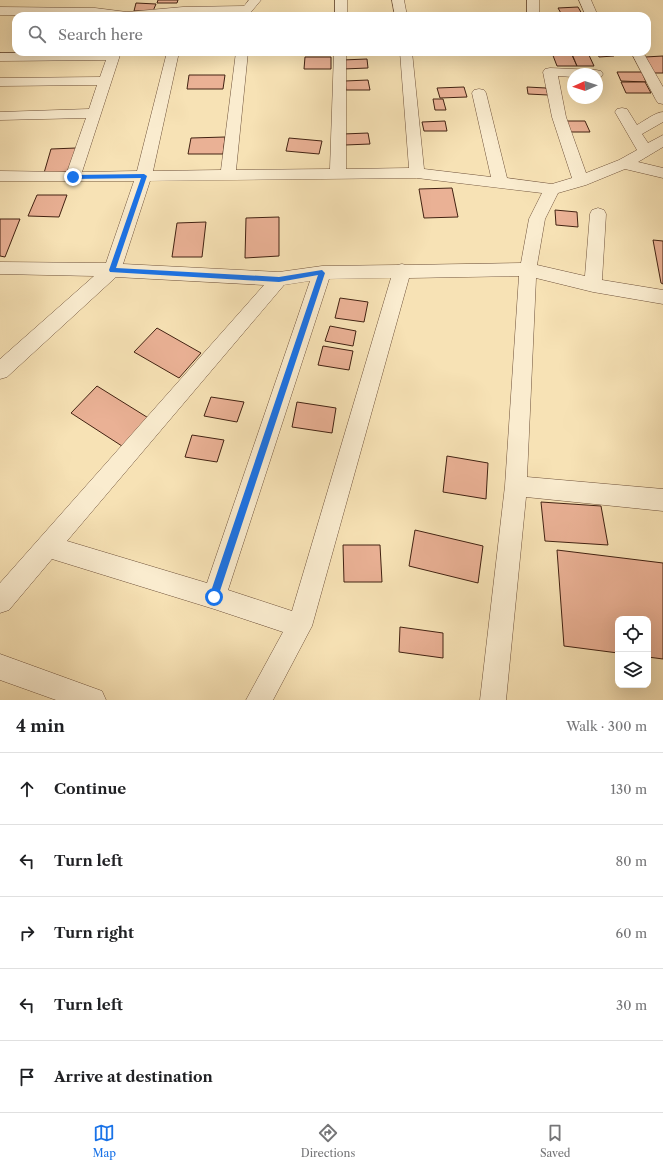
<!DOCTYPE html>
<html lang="en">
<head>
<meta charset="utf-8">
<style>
	:root { --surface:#fff; --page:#f2f2f2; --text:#202124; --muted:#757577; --line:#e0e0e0; --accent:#1a73e8 }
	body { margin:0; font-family:"Libre Caslon Text",serif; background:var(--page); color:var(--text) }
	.controls { position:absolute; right:12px; bottom:12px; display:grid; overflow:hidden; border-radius:8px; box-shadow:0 4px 16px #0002 }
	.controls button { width:36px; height:36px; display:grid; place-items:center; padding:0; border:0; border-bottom:1px solid var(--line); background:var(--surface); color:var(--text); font:20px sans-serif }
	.compass { position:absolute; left:567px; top:68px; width:36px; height:36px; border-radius:50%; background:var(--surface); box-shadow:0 4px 16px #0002; rotate:267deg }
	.stop { position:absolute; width:12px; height:12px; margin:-9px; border:3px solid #1a73e8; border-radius:50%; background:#fff }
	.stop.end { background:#1a73e8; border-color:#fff; box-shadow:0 1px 4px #0008 }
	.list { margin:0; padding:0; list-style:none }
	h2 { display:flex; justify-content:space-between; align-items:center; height:52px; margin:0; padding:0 16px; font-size:17px }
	h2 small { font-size:13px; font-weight:400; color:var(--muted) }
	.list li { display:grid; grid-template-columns:26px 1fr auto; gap:12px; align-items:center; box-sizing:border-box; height:72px; padding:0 16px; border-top:1px solid var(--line) }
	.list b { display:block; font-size:15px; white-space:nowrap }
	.list em { font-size:13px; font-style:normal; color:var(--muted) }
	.icon { flex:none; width:22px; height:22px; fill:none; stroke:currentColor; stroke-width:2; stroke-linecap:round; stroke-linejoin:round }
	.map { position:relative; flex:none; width:663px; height:700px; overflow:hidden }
	.search { position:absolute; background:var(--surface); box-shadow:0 4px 16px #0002; left:12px; right:12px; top:12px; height:44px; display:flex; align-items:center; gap:10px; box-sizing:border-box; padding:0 14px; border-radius:12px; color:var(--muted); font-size:15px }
	.sheet { height:412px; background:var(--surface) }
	nav { display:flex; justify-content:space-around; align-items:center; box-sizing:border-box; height:56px; border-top:1px solid var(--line); background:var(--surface); font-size:11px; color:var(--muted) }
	nav a { display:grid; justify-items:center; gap:2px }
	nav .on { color:var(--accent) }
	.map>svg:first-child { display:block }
</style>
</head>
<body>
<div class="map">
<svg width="663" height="700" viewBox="0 0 663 700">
	<rect width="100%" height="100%" fill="#f7e2b5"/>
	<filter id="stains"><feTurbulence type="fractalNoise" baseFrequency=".005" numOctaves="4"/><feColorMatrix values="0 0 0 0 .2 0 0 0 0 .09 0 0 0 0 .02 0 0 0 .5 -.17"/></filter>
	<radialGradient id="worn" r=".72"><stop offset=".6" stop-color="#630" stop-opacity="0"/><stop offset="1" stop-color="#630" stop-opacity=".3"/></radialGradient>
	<!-- building -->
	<g fill="#eab195" stroke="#422212">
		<polygon points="158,0 178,0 177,3 157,3"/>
		<polygon points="136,3 156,4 153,11 134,11"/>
		<polygon points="578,7 582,14 562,15 558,8"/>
		<polygon points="597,52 612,52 614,56 599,57"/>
		<polygon points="552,53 571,53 577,66 557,66"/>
		<polygon points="588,53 594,66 577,66 572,54"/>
		<polygon points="663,56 663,73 654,73 645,57"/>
		<polygon points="305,57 331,57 331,69 304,69"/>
		<polygon points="367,59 368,68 343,69 342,60"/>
		<polygon points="617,72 642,72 646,82 621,81"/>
		<polygon points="189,75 225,75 223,89 187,89"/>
		<polygon points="368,80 370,90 346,90 345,81"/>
		<polygon points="621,82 645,82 651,93 626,93"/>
		<polygon points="464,87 467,97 440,98 437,88"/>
		<polygon points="527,87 546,88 548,95 528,94"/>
		<polygon points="433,99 443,99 446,110 435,110"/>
		<polygon points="445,121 447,131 424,131 422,122"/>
		<polygon points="562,121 585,121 590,132 566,132"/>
		<polygon points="368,133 370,144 345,145 343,134"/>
		<polygon points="225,137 223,154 188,154 191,138"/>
		<polygon points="289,138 322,141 319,154 286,151"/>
		<polygon points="76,148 70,172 44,173 51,149"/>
		<polygon points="452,188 458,217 424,218 419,189"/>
		<polygon points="37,195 67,195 59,217 28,216"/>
		<polygon points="555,210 577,212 578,227 556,225"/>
		<polygon points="279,217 279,256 245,258 246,218"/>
		<polygon points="0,219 20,219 5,257 0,256"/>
		<polygon points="206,222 202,257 172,257 177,223"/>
		<polygon points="653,240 663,241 663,284 661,283"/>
		<polygon points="340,298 368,302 364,322 335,318"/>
		<polygon points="330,326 356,331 353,346 325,341"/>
		<polygon points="157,328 201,353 179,378 134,352"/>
		<polygon points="323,346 353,351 349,370 318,365"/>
		<polygon points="97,386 150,419 125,448 71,413"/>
		<polygon points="211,397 244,402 237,422 204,416"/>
		<polygon points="297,402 336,408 332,433 292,427"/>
		<polygon points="192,435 224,440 217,462 185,457"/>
		<polygon points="447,456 488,463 486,499 443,492"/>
		<polygon points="541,502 601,506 608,545 545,541"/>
		<polygon points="415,530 483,546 478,583 409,566"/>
		<polygon points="343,545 380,545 382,582 344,582"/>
		<polygon points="557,550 663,563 663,659 648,657 648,619 618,619 618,653 564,646"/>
		<polygon points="400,627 443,633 443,658 399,652"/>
	</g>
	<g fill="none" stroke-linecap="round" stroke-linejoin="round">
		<!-- minor casing -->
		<g stroke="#6f523b" stroke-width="1">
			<g id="minor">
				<polygon points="249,0 261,0 251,12 247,13 168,16 0,15 0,7 95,8 127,12 183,7 244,6"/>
				<rect x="335" y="0" width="12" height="16"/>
				<polygon points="392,0 404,0 407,16 395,16"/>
				<rect x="527" y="0" width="12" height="16"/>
				<polygon points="579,0 591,0 598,16 586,16"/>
				<path d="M121,52L82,172L137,171L167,52H179L153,171L221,170L236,52H248L236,170L330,169L334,52H346V169L409,168L400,52H412L424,169L491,177L472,93L474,90L479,89L484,90L486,93L507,178L552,184L572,178L552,117L543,72L545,69L550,68L596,70L601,71L603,74L601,77L597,78V74H573V77L558,76L566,117L586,173L619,160L637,150L615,112L617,109L622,108L627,109L637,125C644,121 656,112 663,112V122L642,134L648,143L663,135V147L638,162L663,168V178L625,169L586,185L558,193L545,219L537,265L585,276L590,214L592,210L598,208L604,210L606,214L602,280L663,290V304L593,292L536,278L527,477L663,489V511L526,497L506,700H480L505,486L519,276L409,278L312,626L273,700H246L283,632L214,609L52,559L9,610L0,613V583L264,285L116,277L7,377L0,379V359L94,276L0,274V262L106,263L134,181H0V171L67,172L86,118L0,120V112L89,109L97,85L0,86V78L100,77L106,60L0,61V53ZM417,178L542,193L529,219L521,263L406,265L402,264L397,265L322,266L279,272L123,264L150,181ZM391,278L292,611L228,590L329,279ZM310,281L207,583L67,541L284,285Z"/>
				<polygon points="631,52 643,52 663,87 663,104 658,103 656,100"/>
				<polygon points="0,654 102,691 106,700 56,700 0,680"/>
			</g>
		</g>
		<!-- minor -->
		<use href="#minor" fill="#faeccf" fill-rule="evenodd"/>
	</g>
	<!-- route -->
	<polygon fill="#1a73e8" points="144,174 147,176 116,268 279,277 322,270 325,273 218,597 217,600 214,602 211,600 209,597 318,275 279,282 110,272 109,270 141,178 73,179 70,177 73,175"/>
	<rect width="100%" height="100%" filter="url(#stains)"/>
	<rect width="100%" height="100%" fill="url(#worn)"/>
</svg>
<div class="controls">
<button><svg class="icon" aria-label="locate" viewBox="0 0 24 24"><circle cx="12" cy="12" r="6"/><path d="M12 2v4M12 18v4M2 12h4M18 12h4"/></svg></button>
<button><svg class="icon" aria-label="layers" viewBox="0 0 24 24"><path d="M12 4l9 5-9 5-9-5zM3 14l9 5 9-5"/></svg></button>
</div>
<svg class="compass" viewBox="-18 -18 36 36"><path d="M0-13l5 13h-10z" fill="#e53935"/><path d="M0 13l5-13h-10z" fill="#757577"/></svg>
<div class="stop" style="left:214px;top:597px"></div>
<div class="stop end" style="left:73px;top:177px"></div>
<div class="search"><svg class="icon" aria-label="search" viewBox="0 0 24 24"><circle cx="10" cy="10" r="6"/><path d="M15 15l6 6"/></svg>Search here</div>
</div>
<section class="sheet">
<h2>4 min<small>Walk · 300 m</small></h2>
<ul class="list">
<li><svg class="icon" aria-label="ahead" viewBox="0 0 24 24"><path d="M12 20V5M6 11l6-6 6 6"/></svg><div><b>Continue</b></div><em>130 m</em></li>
<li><svg class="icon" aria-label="left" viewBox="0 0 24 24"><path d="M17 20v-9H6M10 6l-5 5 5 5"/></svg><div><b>Turn left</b></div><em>80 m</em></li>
<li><svg class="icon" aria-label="right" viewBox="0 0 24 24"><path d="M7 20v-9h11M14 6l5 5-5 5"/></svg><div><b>Turn right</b></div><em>60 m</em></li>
<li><svg class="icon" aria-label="left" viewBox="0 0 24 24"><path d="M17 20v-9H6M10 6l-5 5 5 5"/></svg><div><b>Turn left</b></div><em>30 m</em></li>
<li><svg class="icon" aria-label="arrive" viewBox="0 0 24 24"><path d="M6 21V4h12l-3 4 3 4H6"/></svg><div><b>Arrive at destination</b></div></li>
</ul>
</section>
<nav>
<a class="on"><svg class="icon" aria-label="map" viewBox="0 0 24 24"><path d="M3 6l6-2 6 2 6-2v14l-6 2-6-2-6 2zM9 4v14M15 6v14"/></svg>Map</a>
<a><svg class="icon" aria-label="directions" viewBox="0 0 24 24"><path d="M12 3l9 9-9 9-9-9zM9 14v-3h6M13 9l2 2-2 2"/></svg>Directions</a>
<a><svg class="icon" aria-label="saved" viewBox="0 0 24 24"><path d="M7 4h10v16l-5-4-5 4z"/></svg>Saved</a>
</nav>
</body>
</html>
